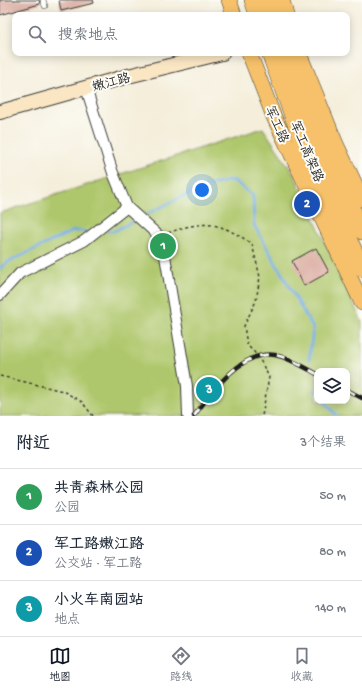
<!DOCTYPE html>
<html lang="zh">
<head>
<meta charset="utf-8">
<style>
	:root { --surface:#fff; --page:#f6f6f7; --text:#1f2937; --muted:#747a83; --line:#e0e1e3; --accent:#111827 }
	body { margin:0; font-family:"Gochi Hand","LXGW WenKai TC",sans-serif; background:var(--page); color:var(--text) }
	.controls { position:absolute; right:12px; bottom:12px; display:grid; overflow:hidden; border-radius:8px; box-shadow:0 2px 10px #0003 }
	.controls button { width:36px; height:36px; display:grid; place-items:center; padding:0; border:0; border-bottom:1px solid var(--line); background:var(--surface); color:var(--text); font:20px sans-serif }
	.you { position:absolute; left:202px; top:190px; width:14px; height:14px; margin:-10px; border:3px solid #fff; border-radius:50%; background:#1a73e8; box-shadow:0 0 0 6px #1a73e833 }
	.badge { display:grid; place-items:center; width:26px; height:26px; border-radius:50%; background:var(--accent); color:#fff; font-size:13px; font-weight:700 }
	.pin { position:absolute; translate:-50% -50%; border:2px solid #fff; box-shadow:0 1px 4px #0006 }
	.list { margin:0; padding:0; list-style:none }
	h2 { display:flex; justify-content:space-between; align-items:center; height:52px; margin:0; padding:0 16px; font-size:17px }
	h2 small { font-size:13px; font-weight:400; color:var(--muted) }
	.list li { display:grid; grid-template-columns:26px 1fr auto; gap:12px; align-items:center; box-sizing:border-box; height:56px; padding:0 16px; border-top:1px solid var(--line) }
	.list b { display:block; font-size:15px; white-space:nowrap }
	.list p { margin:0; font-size:13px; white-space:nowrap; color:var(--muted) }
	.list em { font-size:13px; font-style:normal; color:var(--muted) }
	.icon { flex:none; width:22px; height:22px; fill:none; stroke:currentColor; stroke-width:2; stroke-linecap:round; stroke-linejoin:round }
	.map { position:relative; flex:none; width:362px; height:416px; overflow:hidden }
	.search { position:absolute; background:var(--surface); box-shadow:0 2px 10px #0003; left:12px; right:12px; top:12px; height:44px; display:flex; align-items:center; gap:10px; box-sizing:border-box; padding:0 14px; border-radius:8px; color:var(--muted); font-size:15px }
	.sheet { height:220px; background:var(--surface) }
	nav { display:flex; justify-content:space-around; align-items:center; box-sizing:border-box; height:56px; border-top:1px solid var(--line); background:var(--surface); font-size:11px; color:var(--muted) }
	nav a { display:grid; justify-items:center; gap:2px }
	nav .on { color:var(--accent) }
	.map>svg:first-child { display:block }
</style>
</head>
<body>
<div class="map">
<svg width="362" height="416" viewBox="0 0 362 416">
	<rect width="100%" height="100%" fill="#fdfcf7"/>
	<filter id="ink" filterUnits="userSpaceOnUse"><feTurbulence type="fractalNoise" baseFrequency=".025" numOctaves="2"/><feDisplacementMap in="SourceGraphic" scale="8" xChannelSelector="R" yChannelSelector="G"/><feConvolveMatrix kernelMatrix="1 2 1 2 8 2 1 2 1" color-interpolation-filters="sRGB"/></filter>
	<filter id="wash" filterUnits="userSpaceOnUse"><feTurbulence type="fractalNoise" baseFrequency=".012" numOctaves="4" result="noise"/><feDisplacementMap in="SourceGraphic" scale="16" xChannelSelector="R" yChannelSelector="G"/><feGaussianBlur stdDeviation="0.9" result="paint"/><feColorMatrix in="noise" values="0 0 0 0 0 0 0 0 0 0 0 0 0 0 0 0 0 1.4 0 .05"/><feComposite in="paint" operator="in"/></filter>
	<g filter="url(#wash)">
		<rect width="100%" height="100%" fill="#f4eeda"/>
		<!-- green -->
		<path fill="#afc76c" stroke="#667244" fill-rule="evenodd" d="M263,128L293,173L362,322V416H0V213ZM317,371H347V401H317Z"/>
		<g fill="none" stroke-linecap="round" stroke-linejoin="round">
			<!-- stream -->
			<g stroke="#70aae0" stroke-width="3">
				<polyline points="147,214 202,187 233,180 253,196 254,225 313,328 309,360"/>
				<polyline points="108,231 114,231 132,222"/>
				<polyline points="0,268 8,262 73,231 85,231"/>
				<polyline points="315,391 317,393"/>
				<polyline points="324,401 337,416"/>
			</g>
		</g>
		<g id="blocks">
			<!-- building -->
			<g fill="#d9a79b">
				<polygon points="0,0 39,0 40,4 0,15"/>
				<polygon points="59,0 93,0 94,3 61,11"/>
				<polygon points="316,248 329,272 304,286 292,261"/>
			</g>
		</g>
	</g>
	<g filter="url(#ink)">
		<use href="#blocks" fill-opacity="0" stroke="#3c3c38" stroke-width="1"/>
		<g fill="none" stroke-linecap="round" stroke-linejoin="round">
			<!-- lane casing -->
			<g stroke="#3c3c38" stroke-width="6">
				<polyline id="lane" points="43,0 45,6"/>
			</g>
			<!-- street casing -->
			<g stroke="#3c3c38" stroke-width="12">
				<g id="street">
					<polyline points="86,88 113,173 127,207 159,236 164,250 187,386 188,416"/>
					<polyline points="0,295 20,273 84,241 127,207"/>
				</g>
			</g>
			<!-- secondary casing -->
			<g stroke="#3c3c38" stroke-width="16">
				<polyline id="secondary" points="0,112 128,76 222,53"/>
			</g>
			<!-- primary casing -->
			<g stroke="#3c3c38" stroke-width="16">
				<g id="primary">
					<polyline points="229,0 234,15"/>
					<polyline points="282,0 286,15"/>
					<polyline points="249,53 274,117 362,303"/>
					<polyline points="299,53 336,144 362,199"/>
				</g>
			</g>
			<!-- highway casing -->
			<g stroke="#3c3c38" stroke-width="18">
				<g id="highway">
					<polyline points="253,0 258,15"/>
					<polyline points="268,0 272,15"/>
					<polyline points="270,53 303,143 362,268"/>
					<polyline points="286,53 313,126 362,231"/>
				</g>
			</g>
			<!-- path -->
			<g stroke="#3c3c38" stroke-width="1.5" stroke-dasharray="3 3" stroke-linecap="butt">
				<path d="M168,233C205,219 220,222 252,244L260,277L256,301L244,326L247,345L258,356L269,377L262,416"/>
				<polyline points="0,376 63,391 82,402 93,416"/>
			</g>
			<!-- lane -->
			<use href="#lane" stroke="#fff" stroke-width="5"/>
			<!-- street -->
			<use href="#street" stroke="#fff" stroke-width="10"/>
			<!-- secondary -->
			<use href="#secondary" stroke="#fbe6c4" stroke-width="14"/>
			<!-- primary -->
			<use href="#primary" stroke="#f6c16b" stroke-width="15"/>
			<!-- highway -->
			<use href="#highway" stroke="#f6c16b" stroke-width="17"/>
			<!-- rail casing -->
			<g stroke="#1c1c1c" stroke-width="4.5">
				<g id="rail">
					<polyline points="347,390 362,398"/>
					<path d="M194,416C211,393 241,350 275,355C290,358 304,367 317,374"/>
				</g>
			</g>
			<!-- rail -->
			<use href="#rail" stroke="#fdfcf7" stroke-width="3" stroke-dasharray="9" stroke-linecap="butt"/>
		</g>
	</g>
	<g text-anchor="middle" stroke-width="4" stroke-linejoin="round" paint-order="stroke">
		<!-- street labels -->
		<g font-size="13" fill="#1c1c1c" stroke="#fdfcf7">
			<text transform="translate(111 81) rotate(-15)" y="5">嫩江路</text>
			<text transform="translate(278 124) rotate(66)" y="5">军工路</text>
			<text transform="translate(308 151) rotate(67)" y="5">军工高架路</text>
		</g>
	</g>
</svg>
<div class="controls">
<button><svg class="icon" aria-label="layers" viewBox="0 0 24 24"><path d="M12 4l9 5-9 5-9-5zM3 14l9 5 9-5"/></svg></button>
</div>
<div class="you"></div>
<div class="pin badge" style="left:163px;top:246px;background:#2e9e5b">1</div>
<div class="pin badge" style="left:307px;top:204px;background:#1a4fb4">2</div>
<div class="pin badge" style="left:209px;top:390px;background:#0f9aa8">3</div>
<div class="search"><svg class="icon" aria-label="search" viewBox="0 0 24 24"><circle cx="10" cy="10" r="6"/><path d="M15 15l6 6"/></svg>搜索地点</div>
</div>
<section class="sheet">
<h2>附近<small>3个结果</small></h2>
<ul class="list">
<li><span class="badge" style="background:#2e9e5b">1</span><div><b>共青森林公园</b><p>公园</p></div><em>50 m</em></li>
<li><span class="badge" style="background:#1a4fb4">2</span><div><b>军工路嫩江路</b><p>公交站 · 军工路</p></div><em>80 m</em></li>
<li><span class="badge" style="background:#0f9aa8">3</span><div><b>小火车南园站</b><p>地点</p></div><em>140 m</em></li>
</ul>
</section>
<nav>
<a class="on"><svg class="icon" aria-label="map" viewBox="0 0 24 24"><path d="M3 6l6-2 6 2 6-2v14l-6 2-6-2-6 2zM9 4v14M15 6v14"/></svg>地图</a>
<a><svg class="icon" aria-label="directions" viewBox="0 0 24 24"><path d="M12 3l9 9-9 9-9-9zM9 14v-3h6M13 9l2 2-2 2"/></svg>路线</a>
<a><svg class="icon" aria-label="saved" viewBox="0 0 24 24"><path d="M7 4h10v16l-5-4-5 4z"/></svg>收藏</a>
</nav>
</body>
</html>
